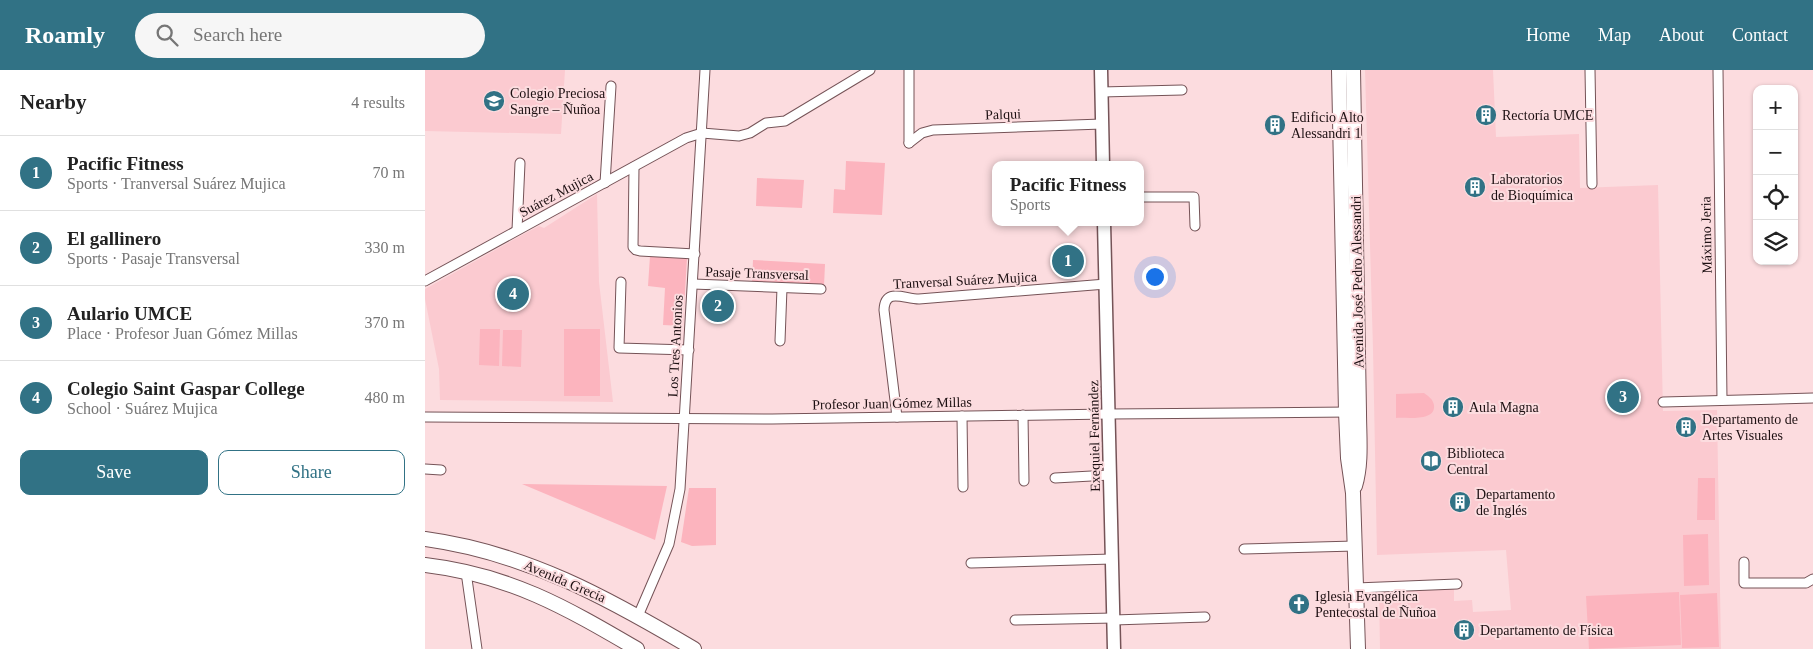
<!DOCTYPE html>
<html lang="en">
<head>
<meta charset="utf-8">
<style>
	:root { --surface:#fff; --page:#f6f6f6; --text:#222; --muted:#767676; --line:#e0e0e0; --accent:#317285 }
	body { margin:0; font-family:Georgia,serif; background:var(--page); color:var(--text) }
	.controls { position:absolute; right:15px; top:15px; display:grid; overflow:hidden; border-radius:10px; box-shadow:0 1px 4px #0004 }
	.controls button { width:45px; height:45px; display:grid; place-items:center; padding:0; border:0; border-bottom:1px solid var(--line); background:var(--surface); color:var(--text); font:25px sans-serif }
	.you { position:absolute; left:729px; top:206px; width:18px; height:18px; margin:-12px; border:4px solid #fff; border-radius:50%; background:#1a73e8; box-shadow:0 0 0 8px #1a73e833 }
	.badge { display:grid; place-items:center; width:32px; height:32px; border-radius:50%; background:var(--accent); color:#fff; font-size:16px; font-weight:700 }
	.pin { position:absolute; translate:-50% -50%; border:2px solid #fff; box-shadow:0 1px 5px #0006 }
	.popup { position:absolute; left:567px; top:91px; width:152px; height:65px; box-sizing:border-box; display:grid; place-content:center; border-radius:10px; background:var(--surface); filter:drop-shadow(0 1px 4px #0005); font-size:16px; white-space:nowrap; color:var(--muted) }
	.popup b { font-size:19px; color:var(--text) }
	.popup::after { content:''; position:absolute; left:50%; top:100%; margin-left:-10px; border:10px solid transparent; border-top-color:var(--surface) }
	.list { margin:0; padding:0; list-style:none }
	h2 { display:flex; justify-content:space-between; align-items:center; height:65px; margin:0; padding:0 20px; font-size:21px }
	h2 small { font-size:16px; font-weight:400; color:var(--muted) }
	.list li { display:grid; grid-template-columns:32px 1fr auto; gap:15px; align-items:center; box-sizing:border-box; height:75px; padding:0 20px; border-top:1px solid var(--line) }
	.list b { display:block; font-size:19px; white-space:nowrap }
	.list p { margin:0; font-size:16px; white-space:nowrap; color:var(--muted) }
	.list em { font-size:16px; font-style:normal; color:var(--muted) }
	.actions { display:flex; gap:10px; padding:15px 20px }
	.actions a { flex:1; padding:11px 0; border:1px solid var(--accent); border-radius:10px; text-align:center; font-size:18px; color:var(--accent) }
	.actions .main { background:var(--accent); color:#fff }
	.icon { flex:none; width:28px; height:28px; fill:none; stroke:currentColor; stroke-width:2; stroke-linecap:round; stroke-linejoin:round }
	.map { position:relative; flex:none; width:1388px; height:579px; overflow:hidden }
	header { display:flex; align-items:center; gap:30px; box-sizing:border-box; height:70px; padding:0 25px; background:var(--accent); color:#fff }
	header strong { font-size:24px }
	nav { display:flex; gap:28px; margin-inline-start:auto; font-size:18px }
	.search { width:350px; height:45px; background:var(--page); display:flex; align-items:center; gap:12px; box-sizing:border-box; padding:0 18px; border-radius:28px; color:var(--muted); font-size:19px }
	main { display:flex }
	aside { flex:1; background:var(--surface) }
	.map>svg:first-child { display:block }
</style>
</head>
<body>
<header>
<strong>Roamly</strong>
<div class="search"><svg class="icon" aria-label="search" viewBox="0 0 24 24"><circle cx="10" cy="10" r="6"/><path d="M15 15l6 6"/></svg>Search here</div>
<nav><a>Home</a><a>Map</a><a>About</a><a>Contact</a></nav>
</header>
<main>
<aside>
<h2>Nearby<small>4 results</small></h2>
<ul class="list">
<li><span class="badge">1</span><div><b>Pacific Fitness</b><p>Sports · Tranversal Suárez Mujica</p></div><em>70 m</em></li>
<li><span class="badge">2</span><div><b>El gallinero</b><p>Sports · Pasaje Transversal</p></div><em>330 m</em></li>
<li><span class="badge">3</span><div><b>Aulario UMCE</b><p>Place · Profesor Juan Gómez Millas</p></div><em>370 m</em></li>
<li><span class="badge">4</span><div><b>Colegio Saint Gaspar College</b><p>School · Suárez Mujica</p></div><em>480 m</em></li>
</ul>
<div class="actions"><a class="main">Save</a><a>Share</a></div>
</aside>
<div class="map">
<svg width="1388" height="579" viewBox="0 0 1388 579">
	<rect width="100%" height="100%" fill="#fcdcdf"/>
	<!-- built -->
	<g fill="#fbcad0">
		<polygon points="0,0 140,0 136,64 0,61"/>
		<polygon points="940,0 1068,0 1071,67 1154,64 1155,118 1233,115 1238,341 1292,340 1296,579 955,579 954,520 1029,517 1029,531 1047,530 1048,542 1086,540 1081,480 952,485 948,279"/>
		<polygon points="172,124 174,212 188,332 15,330 14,299 0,229 0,219 97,165 114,156 119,158"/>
	</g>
	<!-- green -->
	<g fill="#fcb4be">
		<polygon points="421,91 460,93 457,145 408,143 409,119 420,120"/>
		<polygon points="332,108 379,110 377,138 331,136"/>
		<polygon points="225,186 262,188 258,256 238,255 240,218 223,216"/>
		<polygon points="328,190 400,194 399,216 327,213"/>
		<polygon points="55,259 75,259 74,296 54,295"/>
		<rect x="139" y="259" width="36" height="67"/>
		<polygon points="78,260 97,260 96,297 77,296"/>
		<path d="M999,323C1003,326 1008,329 1009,335C1011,352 982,347 971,348V324Z"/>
		<polygon points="1273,408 1290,408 1290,450 1272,450"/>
		<polygon points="97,414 242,416 230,470"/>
		<polygon points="264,418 291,418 291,475 267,476 256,472"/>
		<polygon points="1283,464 1284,515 1259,516 1258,465"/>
		<polygon points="1254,522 1256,575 1164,579 1161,526"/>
		<polygon points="1292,523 1294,577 1257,578 1255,525"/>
	</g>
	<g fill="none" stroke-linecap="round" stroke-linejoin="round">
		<!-- street casing -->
		<g stroke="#755357" stroke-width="11">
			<g id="street">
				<polyline points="1165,0 1167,114"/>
				<polyline points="1293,0 1297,330"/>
				<polyline points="676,22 757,20"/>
				<polyline points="484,73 497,63 508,60 677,54"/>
				<polyline points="484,73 484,0"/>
				<polyline points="209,97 208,177 211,180 215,181 270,184"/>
				<polyline points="180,113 186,16"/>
				<polyline points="716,127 769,127 770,156"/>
				<polyline points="92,160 95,93"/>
				<polyline points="0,211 261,68 277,63 314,66 325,63 341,53 360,51 445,0"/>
				<polyline points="196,212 194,278 264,280"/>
				<polyline points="268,214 396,219"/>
				<polyline points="355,271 357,218"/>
				<polyline points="1238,332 1388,328"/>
				<polyline points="598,345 599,411"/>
				<polyline points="537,346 538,417"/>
				<polyline points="0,347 347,349 684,344 925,342"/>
				<path d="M472,347L459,240C460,217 479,229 494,229L681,214"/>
				<polyline points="0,399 16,400"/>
				<polyline points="630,408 685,405"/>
				<polyline points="819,479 930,476"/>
				<polyline points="1319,492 1319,513 1381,513 1388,509"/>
				<polyline points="546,493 687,489"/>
				<polyline points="41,502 52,579"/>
				<polyline points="931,518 1032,514"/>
				<polyline points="213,546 244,474 255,419 280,0"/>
				<polyline points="590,550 689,548"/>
				<polyline points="689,550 780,547"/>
			</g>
		</g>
		<!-- secondary casing -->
		<g stroke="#755357" stroke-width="15">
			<g id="secondary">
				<polyline points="676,0 678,95"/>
				<polyline points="679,152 689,579"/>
			</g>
		</g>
		<!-- primary casing -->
		<g stroke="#755357" stroke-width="16">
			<g id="primary">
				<polyline points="914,0 921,342 923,388 928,423 933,579"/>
				<path d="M928,0L934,342C934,366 937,393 930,416"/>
				<path d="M0,469C102,483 183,528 269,579"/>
				<path d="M0,495C85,505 140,537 212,579"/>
			</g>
		</g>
		<!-- street -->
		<use href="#street" stroke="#fff" stroke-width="9"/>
		<!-- secondary -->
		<use href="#secondary" stroke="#fff" stroke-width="12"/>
		<!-- primary -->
		<use href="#primary" stroke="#fff" stroke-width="14"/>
	</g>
	<!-- icons -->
	<defs>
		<g id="school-disc" transform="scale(1.125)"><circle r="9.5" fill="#317285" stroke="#fcdcdf"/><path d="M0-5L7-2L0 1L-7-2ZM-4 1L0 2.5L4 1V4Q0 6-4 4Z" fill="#fff"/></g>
		<g id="building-disc" transform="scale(1.125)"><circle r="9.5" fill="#317285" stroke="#fcdcdf"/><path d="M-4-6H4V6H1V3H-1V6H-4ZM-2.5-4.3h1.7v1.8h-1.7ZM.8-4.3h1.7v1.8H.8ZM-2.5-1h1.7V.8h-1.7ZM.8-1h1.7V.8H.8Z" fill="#fff"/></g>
		<g id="library-disc" transform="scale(1.125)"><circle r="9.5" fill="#317285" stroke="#fcdcdf"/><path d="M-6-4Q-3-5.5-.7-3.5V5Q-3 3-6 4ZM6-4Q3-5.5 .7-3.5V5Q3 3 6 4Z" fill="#fff"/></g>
		<g id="church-disc" transform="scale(1.125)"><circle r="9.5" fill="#317285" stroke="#fcdcdf"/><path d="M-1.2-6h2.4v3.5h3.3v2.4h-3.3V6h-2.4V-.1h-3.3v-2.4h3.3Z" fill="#fff"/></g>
	</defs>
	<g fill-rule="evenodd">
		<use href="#school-disc" x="69" y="31"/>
		<use href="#building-disc" x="1061" y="45"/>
		<use href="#building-disc" x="850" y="55"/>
		<use href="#building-disc" x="1050" y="117"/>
		<use href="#building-disc" x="1028" y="337"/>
		<use href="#building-disc" x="1261" y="357"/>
		<use href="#library-disc" x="1006" y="391"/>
		<use href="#building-disc" x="1035" y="432"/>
		<use href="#church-disc" x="874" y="534"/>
		<use href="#building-disc" x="1039" y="560"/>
	</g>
	<g text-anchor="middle" stroke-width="4" stroke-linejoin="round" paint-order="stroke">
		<!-- poi labels -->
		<g font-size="14" fill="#1d1012" stroke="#fcdcdf" text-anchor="start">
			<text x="85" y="28">Colegio Preciosa<tspan x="85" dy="16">Sangre – Ñuñoa</tspan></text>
			<text x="1077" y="50">Rectoría UMCE</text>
			<text x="866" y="52">Edificio Alto<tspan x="866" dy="16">Alessandri 1</tspan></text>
			<text x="1066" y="114">Laboratorios<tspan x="1066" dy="16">de Bioquímica</tspan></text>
			<text x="1044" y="342">Aula Magna</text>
			<text x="1277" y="354">Departamento de<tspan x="1277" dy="16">Artes Visuales</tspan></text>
			<text x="1022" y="388">Biblioteca<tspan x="1022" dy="16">Central</tspan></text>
			<text x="1051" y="429">Departamento<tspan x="1051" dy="16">de Inglés</tspan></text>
			<text x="890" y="531">Iglesia Evangélica<tspan x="890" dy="16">Pentecostal de Ñuñoa</tspan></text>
			<text x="1055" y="565">Departamento de Física</text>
		</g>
		<!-- street labels -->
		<g font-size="14" fill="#1d1012" stroke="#fcdcdf">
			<text transform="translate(578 44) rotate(-2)" y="5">Palqui</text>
			<text transform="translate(131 124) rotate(-28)" y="5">Suárez Mujica</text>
			<text transform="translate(1281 165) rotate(-91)" y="5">Máximo Jeria</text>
			<text transform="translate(332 203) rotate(2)" y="5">Pasaje Transversal</text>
			<text transform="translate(540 210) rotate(-3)" y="5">Tranversal Suárez Mujica</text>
			<text transform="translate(932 212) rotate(-91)" y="5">Avenida José Pedro Alessandri</text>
			<text transform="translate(250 276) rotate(-87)" y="5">Los Tres Antonios</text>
			<text transform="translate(467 333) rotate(-1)" y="5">Profesor Juan Gómez Millas</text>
			<text transform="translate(669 366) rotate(-91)" y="5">Exequiel Fernández</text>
			<text transform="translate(140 511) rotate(23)" y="5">Avenida Grecia</text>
		</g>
	</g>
</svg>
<div class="controls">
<button>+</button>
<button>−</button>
<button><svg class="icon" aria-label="locate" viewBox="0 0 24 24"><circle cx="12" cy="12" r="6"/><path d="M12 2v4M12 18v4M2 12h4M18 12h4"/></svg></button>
<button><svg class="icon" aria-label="layers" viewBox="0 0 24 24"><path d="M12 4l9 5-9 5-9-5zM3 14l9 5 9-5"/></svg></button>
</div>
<div class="you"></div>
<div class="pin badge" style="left:643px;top:191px">1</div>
<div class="popup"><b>Pacific Fitness</b>Sports</div>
<div class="pin badge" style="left:293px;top:236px">2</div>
<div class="pin badge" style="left:1198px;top:327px">3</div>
<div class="pin badge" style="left:88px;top:224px">4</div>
</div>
</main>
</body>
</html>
